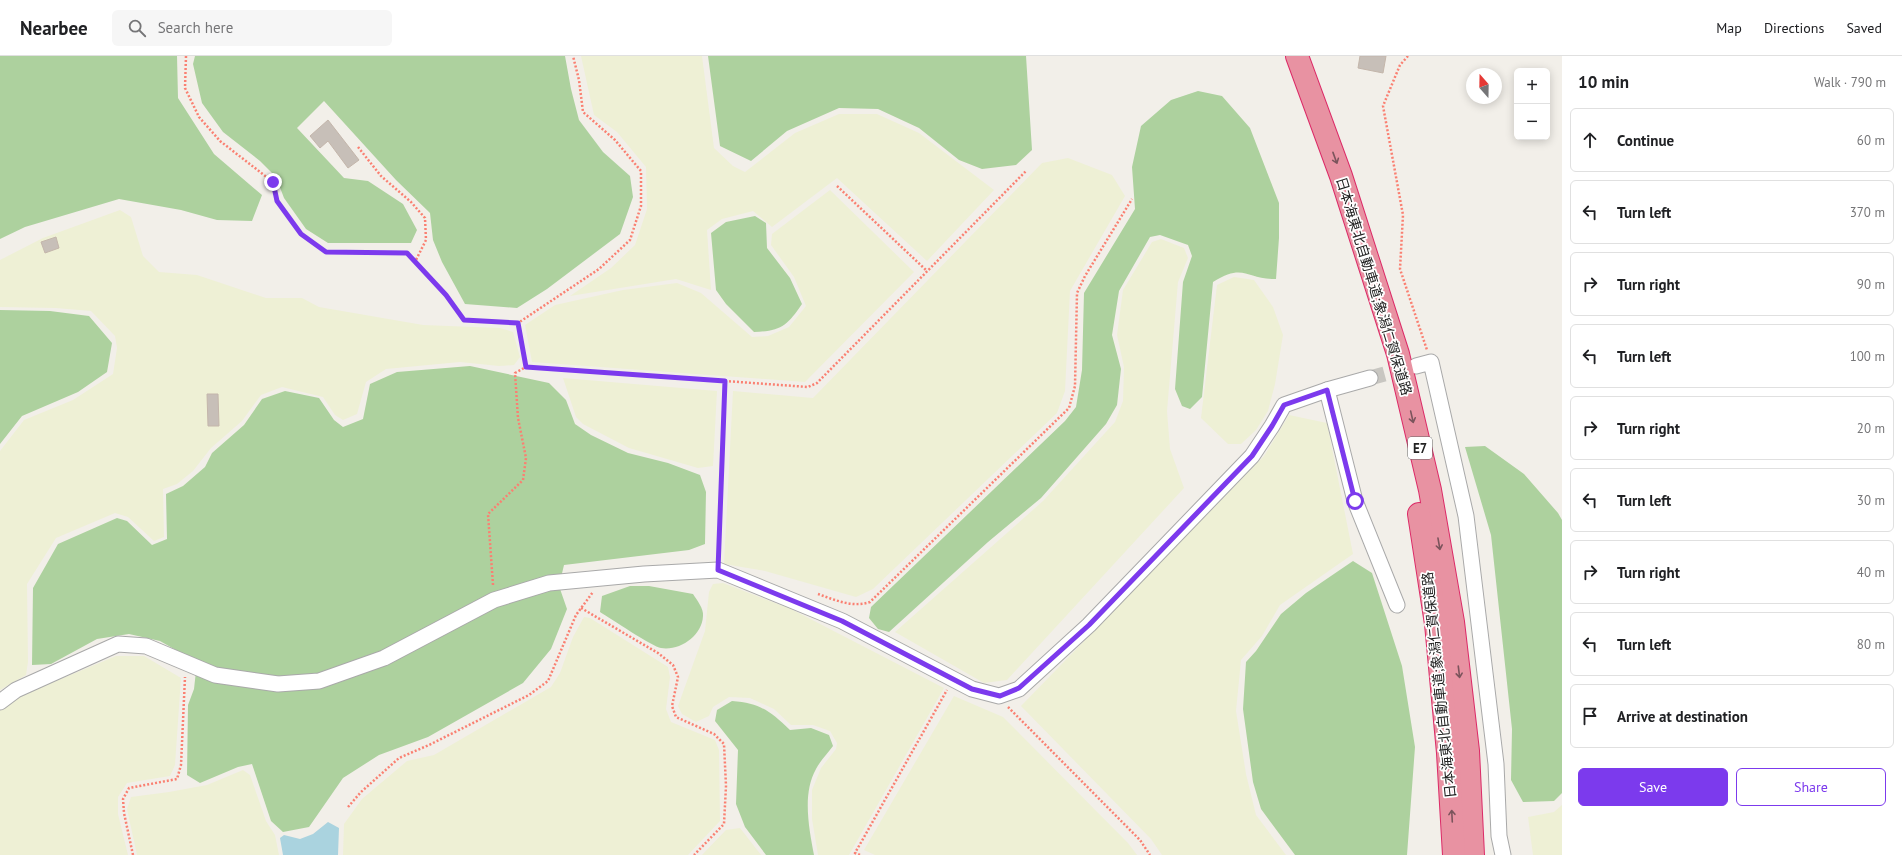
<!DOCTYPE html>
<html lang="en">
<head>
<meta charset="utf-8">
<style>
	:root { --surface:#fff; --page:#f6f6f6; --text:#202124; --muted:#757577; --line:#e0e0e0; --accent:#7c3aed }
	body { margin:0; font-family:"PT Sans","Noto Sans JP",sans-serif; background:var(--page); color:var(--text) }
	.controls { position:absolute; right:12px; top:12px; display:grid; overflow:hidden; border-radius:6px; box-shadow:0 2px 10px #0003 }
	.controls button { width:36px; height:36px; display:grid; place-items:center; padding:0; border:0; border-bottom:1px solid var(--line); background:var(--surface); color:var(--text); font:20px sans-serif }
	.compass { position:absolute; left:1466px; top:12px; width:36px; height:36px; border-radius:50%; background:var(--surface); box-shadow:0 2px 10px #0003; rotate:340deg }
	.stop { position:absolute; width:12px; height:12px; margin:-9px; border:3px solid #7c3aed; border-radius:50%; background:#fff }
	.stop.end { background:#7c3aed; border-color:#fff; box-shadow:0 1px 4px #0008 }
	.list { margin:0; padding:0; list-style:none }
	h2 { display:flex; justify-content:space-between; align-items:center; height:52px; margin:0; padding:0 16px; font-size:17px }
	h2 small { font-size:13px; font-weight:400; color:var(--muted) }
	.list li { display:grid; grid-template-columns:26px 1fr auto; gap:12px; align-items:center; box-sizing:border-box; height:64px; margin:0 8px 8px; padding:0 8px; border:1px solid var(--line); border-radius:6px }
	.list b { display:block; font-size:15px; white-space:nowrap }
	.list em { font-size:13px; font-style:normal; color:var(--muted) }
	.actions { display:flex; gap:8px; padding:12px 16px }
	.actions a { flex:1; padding:9px 0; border:1px solid var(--accent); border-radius:6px; text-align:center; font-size:14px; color:var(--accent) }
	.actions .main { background:var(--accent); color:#fff }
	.icon { flex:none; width:22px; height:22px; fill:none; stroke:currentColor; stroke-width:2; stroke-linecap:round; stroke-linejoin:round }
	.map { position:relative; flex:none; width:1562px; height:799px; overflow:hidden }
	header { display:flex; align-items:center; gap:24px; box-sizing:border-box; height:56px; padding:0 20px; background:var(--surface); border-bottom:1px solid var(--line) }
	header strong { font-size:19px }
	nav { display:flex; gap:22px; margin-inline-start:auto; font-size:14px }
	.search { width:280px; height:36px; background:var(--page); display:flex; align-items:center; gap:10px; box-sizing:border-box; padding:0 14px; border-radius:6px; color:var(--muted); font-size:15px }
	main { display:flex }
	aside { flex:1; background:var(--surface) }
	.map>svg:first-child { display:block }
</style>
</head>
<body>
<header>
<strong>Nearbee</strong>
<div class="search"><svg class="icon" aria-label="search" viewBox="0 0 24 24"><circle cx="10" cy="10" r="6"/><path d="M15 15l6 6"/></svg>Search here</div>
<nav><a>Map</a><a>Directions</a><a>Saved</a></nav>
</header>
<main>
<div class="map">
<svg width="1562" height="799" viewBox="0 0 1562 799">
	<rect width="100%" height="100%" fill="#f2efe9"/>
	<!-- farmland -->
	<g fill="#eef0d5">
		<polygon points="581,0 702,0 714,92 733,110 745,116 795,77 839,58 877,58 919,77 994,134 927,205 837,122 772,171 753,155 722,163 707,174 711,234 676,223 570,240 611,212 635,189 647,153 646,111 617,76 594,59"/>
		<polygon points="1068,102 1112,119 1125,140 1070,235 1065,335 1057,357 873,533 856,541 765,515 724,508 733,335 813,342 1042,107"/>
		<polygon points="830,134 914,216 805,326 532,306 525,269 555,249 623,234 677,227 701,237 752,281 768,280 789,271 806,250 794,221 771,189 772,178"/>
		<polygon points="120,154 131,161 143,200 159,216 197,219 266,242 302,242 319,251 423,269 500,272 513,276 520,301 514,309 499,310 460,306 386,313 366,326 357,358 343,364 335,359 323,341 282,331 261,339 242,365 211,392 193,415 177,428 163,433 164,481 154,485 128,461 115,457 56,482 27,528 28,606 26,619 0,634 0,395 24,364 73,344 113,318 117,292 115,280 91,255 56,252 0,251 0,204 43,182"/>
		<polygon points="1161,183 1184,192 1188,202 1178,226 1167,355 1170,393 1184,432 1007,624 984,627 895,576 1043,445 1115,366 1123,345 1124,311 1117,279 1123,234 1152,186"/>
		<polygon points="1234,221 1254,224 1273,251 1283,279 1275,328 1268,355 1256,374 1241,388 1228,388 1201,362 1217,229"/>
		<polygon points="563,322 717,335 713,410 698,412 629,392 583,368 576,361"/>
		<polygon points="1289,359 1327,367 1353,498 1280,549 1262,580 1241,604 1236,655 1246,718 1256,759 1286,799 1162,799 1151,783 1021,650 1264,400"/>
		<polygon points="723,527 791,553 944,632 849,799 818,799 812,763 812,734 821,712 836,693 837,687 830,675 813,669 791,669 774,653 750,642 729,641 713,651 709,660 696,666 682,658 678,650 705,575 709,536 713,528"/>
		<polygon points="584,561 590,562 668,611 670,621 666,653 671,666 715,684 719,694 720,765 688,799 343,799 344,768 362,743 407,705 434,699 551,631 560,617 573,581"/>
		<polygon points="116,600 144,600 181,622 175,709 170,720 127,727 118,741 118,758 128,799 0,799 0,654 15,642"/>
		<polygon points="954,640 1003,661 1128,787 1137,799 875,799 864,794"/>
		<polygon points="243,714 250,719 266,765 275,779 279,799 137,799 127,753 131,741 169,736 207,729"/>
		<polygon points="1562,749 1562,799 1533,799 1528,761 1554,756"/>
		<polygon points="740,772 761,799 702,799 726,774"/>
	</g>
	<!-- forest -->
	<g fill="#add19e">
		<polygon points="0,0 177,0 178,42 214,98 262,139 252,165 217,164 181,154 119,143 25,171 0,183"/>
		<polygon points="195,0 565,0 571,33 579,64 603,96 630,120 633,141 620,178 547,233 517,252 465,248 442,206 433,184 430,157 396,124 324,45 297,72 344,122 368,125 403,148 417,174 411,187 328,187 306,173 284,142 276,121 260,105 223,76 202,47 193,8"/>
		<polygon points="708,0 1026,0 1032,94 1016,109 982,113 959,104 919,72 878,53 839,52 787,75 751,105 720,90"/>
		<path d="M1198,35L1222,40L1250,72L1279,147V182L1276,223C1246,224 1245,206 1213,226L1202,341L1190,353L1182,350L1175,333L1183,226L1192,200L1188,189L1160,179L1150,181L1119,235L1112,279L1121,313L1117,349L1106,368L1041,442L988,486L889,576L878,573L869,562L871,551L1065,365L1076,351L1082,314L1084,237L1135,153L1132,111L1141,70L1171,44Z"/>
		<path d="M755,160L766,167L767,192L790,222L802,248C787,270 781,275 754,276L726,248L716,234L711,177L726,166Z"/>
		<polygon points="0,254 50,255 89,260 112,287 107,316 78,336 22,360 0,388"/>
		<polygon points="470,310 549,327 566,344 575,368 591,379 628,397 668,407 700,419 706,436 705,488 689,494 564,509 559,530 567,553 551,593 523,627 428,681 379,699 343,722 309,771 283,776 271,765 252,708 238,711 200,727 187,719 188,649 194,633 197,606 160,585 129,578 97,583 51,608 32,609 33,532 58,488 117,462 127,465 152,489 167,483 166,438 183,430 205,411 212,397 244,369 262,343 285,335 319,342 334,364 343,371 363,363 370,328 397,316"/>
		<polygon points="1485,390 1524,418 1558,457 1562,464 1562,737 1554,745 1523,746 1511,724 1512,673 1491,479 1465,391"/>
		<polygon points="1353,505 1372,517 1402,610 1415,691 1407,799 1295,799 1261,753 1253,726 1243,653 1246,606 1256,595 1281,558 1306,537"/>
		<path d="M630,530H649L693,538C697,544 704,553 703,560C702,580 680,595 661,592C653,591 610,562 600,556L602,540Z"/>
		<path d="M732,645C760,647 770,655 790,674L811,672L829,679L833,690C828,697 820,705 816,713C802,738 809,772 814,799H766L745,771L736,748L738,694L715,665L717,654Z"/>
	</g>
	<!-- water -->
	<polygon fill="#aad3df" points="328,766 339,772 338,799 283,799 280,782 284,779 300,783 313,778"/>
	<!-- building -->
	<g fill="#c7bfb8" stroke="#c4b6ab">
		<polygon points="1360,0 1386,0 1383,17 1358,12"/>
		<polygon points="328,64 359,104 348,112 328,85 320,92 310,80"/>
		<polygon points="56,181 59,192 45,197 41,186"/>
		<polygon points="207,338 218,338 219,370 208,370"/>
	</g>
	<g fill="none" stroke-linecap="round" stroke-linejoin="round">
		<!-- street-tunnel -->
		<polyline stroke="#c8c6c1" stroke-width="15" stroke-dasharray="15 8" stroke-linecap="butt" points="1370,322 1411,311"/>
		<!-- street casing -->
		<g stroke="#a9a9a9" stroke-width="17">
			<g id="street">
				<polyline points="1416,310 1431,306 1466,460 1496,708 1499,780 1503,799"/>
				<polyline points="1327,334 1355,445 1397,549"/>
				<polyline points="0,646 16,634 118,588 146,590 215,619 278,628 319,625 384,602 494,544 549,527 644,518 718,514 842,565 972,633 999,640 1019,633 1089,569 1252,400 1272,370 1284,349 1327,334 1370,322"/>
			</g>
		</g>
		<!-- highway casing -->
		<g stroke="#dc2a67" stroke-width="24">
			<g id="highway">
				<polyline points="1297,0 1341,120 1398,298 1430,434 1453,566 1468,695 1473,799"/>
				<polyline points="1419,458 1436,568 1448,697 1454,799"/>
			</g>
		</g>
		<!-- path -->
		<g stroke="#fa8072" stroke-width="2.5" stroke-dasharray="2 2" stroke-linecap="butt">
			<polyline points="186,0 185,32 199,61 220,85 273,126 277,145 301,178 326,196 407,197 446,239 464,264 518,267 599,213 630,184 641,150 641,115 615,84 583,56 579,24 573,0"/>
			<polyline points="1408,0 1400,9 1383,50 1403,159 1400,213 1427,294"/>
			<polyline points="358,91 381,120 411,146 425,162 426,184 415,206"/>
			<polyline points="837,130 927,215"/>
			<polyline points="518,267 526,311"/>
			<polyline points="725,325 808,331 817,327 1026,115"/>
			<polyline points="493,529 488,458 523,424 526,402 518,362 515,317 526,311 725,325 718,501"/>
			<path d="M818,538C835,544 853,552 870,546L1069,352L1075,330L1077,237L1085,220L1132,143"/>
			<polyline points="581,552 658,597 673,609 678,621 672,650 676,661 714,678 724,688 726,730 724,768 694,799"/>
			<polyline points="1008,651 1140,784 1150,799"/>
			<polyline points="348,751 361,736 399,702 429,689 529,639 548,625 576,559 593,536"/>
			<polyline points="133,799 124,757 123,743 129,732 177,723 181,709 185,621"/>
			<polyline points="860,799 855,797 947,634"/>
		</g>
		<!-- street -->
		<use href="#street" stroke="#fff" stroke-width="15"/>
		<!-- highway -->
		<use href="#highway" stroke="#e892a2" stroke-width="22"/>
	</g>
	<!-- one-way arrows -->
	<defs><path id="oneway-shaft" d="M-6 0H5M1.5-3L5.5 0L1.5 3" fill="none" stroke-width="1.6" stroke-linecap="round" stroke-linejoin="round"/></defs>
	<g stroke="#7b545c">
		<use href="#oneway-shaft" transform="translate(1335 102) rotate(70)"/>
		<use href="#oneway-shaft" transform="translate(1412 361) rotate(77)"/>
		<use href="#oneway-shaft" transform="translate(1439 488) rotate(80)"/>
		<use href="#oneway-shaft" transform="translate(1459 616) rotate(83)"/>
		<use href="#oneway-shaft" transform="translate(1452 760) rotate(-93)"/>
	</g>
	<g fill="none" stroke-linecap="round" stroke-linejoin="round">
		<!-- route -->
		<polyline stroke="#7c3aed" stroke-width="5" points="273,126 277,145 301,178 326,196 407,197 446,239 464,264 518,267 526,311 725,325 718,514 842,565 972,633 1000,640 1019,632 1089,569 1252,400 1272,370 1284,349 1327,334 1355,445"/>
	</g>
	<g text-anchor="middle" stroke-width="3.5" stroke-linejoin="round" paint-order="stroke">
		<!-- shield labels -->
		<rect fill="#fff" stroke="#646464" stroke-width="1" x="1408" y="381" width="24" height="22" rx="3"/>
		<g font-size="13" font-weight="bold" fill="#222">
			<text x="1420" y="397">E7</text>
		</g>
		<!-- street labels -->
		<g font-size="14" fill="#222" stroke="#fff">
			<text transform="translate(1374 230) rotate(73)" y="5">日本海東北自動車道;象潟仁賀保道路</text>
			<text transform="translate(1439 629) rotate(-96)" y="5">日本海東北自動車道;象潟仁賀保道路</text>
		</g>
	</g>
</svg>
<div class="controls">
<button>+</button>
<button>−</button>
</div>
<svg class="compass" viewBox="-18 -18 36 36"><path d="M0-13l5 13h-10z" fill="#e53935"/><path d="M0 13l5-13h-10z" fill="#757577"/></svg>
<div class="stop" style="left:1355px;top:445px"></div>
<div class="stop end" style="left:273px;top:126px"></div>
</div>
<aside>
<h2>10 min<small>Walk · 790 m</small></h2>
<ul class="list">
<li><svg class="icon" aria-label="ahead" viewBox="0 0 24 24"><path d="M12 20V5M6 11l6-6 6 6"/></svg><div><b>Continue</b></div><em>60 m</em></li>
<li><svg class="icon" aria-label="left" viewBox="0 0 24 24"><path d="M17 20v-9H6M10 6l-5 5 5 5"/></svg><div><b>Turn left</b></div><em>370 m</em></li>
<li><svg class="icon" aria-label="right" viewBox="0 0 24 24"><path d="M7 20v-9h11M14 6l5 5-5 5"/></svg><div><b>Turn right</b></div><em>90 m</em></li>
<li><svg class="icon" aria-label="left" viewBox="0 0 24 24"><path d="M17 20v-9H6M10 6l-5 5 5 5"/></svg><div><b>Turn left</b></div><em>100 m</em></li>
<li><svg class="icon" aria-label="right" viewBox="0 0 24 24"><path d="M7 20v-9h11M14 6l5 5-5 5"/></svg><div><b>Turn right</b></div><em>20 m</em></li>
<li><svg class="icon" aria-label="left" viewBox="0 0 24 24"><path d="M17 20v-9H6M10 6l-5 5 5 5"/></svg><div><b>Turn left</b></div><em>30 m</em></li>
<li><svg class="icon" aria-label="right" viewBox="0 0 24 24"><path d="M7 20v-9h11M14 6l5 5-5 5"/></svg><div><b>Turn right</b></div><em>40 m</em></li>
<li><svg class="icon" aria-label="left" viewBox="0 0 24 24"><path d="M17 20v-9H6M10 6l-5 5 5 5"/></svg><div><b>Turn left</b></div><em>80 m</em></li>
<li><svg class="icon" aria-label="arrive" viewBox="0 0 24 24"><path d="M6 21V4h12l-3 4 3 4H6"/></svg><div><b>Arrive at destination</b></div></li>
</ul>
<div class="actions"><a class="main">Save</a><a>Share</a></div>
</aside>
</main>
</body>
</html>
